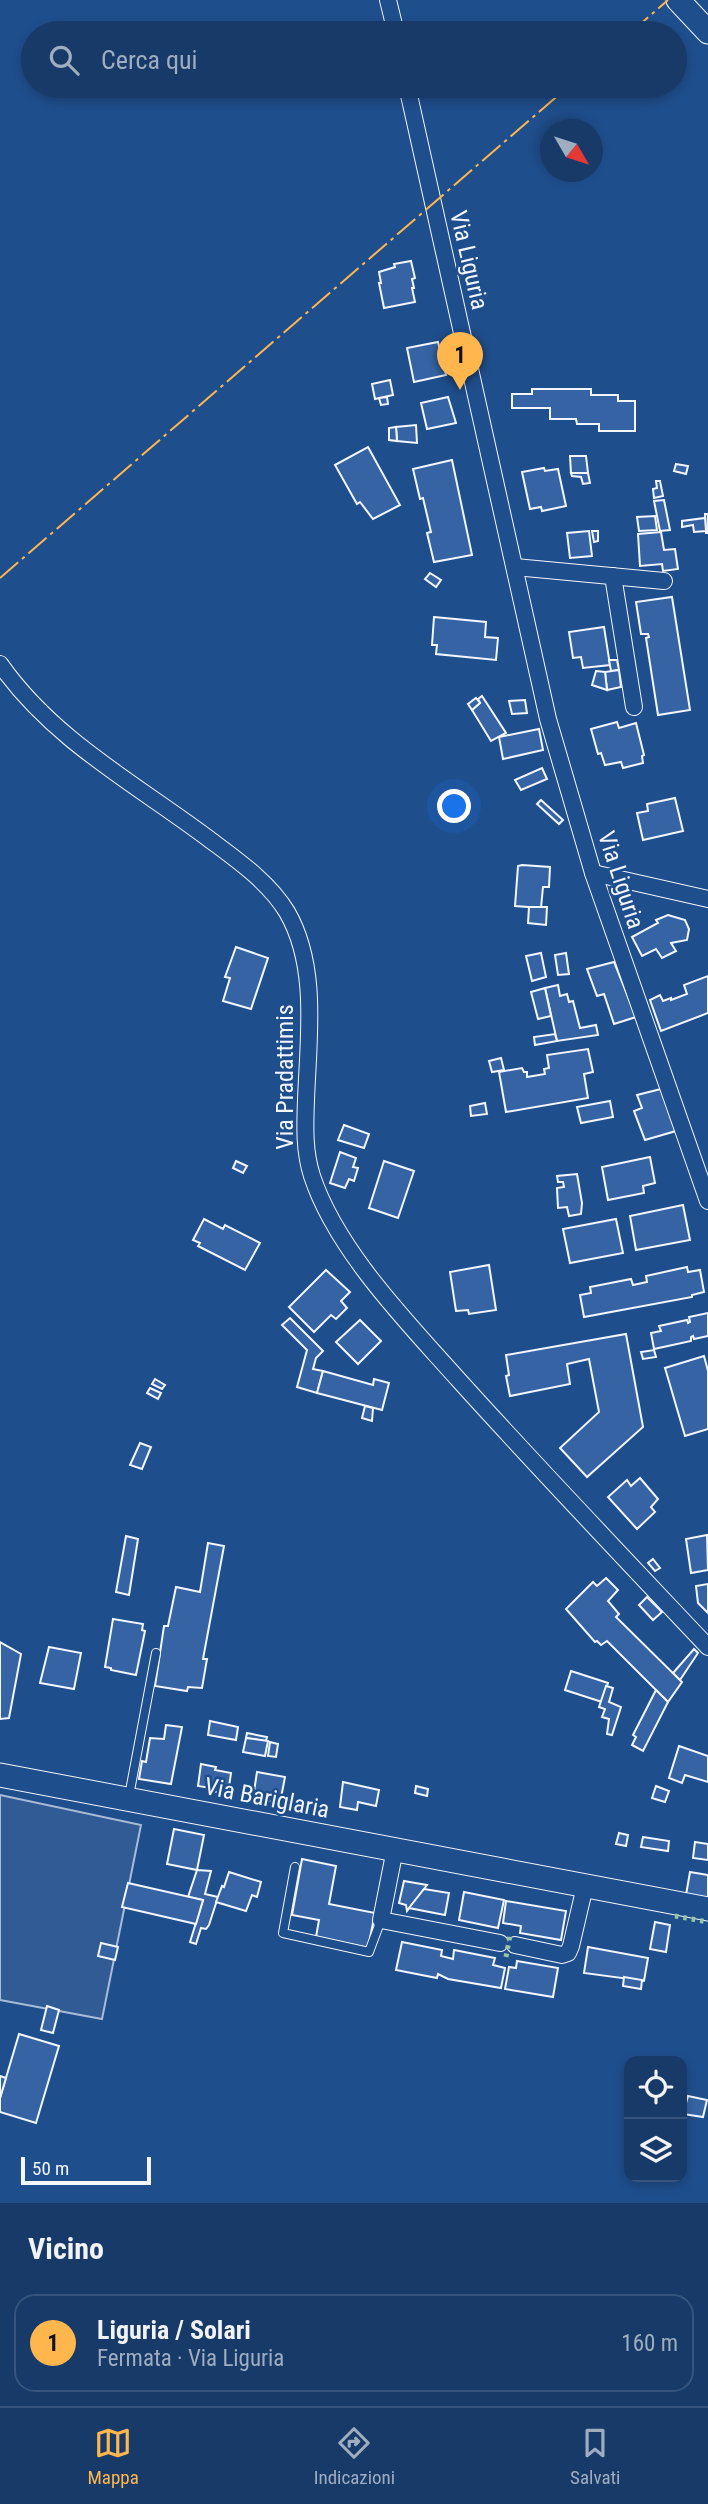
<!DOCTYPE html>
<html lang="it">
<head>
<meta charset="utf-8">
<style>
	:root { --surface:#173a69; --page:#244571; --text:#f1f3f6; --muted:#9eadc0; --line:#36547d; --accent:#ffb74d }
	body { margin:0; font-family:"Roboto Condensed",sans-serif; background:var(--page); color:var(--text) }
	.controls { position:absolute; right:21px; bottom:21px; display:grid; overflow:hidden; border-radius:14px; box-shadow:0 4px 10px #0003 }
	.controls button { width:63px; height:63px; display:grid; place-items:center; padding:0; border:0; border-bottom:2px solid var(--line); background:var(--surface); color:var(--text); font:35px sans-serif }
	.compass { position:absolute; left:540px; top:119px; width:63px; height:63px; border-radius:50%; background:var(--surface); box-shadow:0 4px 10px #0003; rotate:129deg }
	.scale { position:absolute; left:21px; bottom:18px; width:130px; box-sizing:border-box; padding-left:7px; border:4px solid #f2f6ff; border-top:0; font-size:19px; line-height:24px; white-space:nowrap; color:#f2f6ff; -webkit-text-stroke:5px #1f4e8c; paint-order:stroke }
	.you { position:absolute; left:455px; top:807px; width:24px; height:24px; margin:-18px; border:5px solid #fff; border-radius:50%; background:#1a73e8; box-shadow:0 0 0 10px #1a73e833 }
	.badge { display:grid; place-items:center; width:46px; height:46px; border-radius:50%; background:var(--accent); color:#111; font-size:23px; font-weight:700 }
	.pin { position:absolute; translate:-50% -58px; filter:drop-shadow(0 2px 4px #0008) }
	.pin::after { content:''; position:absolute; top:37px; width:24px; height:21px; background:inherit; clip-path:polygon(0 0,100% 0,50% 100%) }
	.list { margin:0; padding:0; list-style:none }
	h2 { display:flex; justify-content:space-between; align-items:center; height:91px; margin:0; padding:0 28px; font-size:30px }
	h2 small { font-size:23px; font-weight:400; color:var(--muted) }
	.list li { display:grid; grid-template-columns:46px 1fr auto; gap:21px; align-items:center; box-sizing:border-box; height:98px; margin:0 14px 14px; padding:0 14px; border:2px solid var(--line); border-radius:21px }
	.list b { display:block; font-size:26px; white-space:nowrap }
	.list p { margin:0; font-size:23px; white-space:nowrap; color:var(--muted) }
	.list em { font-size:23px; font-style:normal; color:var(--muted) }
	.icon { flex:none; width:38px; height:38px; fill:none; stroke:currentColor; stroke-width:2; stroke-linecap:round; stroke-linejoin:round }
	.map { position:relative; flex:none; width:708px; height:2203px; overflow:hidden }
	.search { position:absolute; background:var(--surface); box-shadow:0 4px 10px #0003; left:21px; right:21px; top:21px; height:77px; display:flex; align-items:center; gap:18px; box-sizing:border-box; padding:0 24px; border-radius:38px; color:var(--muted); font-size:26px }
	.sheet { height:203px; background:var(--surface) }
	nav { display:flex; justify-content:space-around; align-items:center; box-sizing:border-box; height:98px; border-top:2px solid var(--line); background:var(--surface); font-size:19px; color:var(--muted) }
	nav a { display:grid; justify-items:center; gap:4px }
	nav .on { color:var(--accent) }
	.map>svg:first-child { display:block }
</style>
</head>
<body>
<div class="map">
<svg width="708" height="2203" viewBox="0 0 708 2203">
	<rect width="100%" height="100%" fill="#1f4e8c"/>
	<!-- green -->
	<polygon fill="#305b95" stroke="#a8bbd7" stroke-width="2" points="0,1795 141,1825 102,2019 0,2000"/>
	<!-- building -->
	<g fill="#3563a3" stroke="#f2f6ff" stroke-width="2">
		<polygon points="411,261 415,278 412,279 414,288 412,288 415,302 384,308 379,283 381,283 379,272 395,267 394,264"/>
		<polygon points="438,342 446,375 414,382 407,348"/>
		<polygon points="390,380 393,395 375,399 372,384"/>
		<polygon points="532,389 591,389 591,395 618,395 618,401 635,401 635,431 599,431 599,424 577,424 576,419 550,419 550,408 512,408 512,394 532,394"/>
		<polygon points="387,397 388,404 381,405 379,398"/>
		<polygon points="448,397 456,423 427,429 421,403"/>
		<polygon points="416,425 417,443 397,441 396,427"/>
		<polygon points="396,427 397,441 389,440 389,428"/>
		<polygon points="368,447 400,505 373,519 360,502 357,504 335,465"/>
		<polygon points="570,456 586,456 588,473 571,473"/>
		<polygon points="452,460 472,555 434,562 427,533 431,532 423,498 420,499 413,469"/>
		<polygon points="676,464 688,466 686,474 674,471"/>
		<polygon points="544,468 545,471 558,469 566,506 542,511 541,507 530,509 522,472"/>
		<polygon points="571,473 588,473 590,483 583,484 581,477 572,476"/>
		<polygon points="656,481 660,481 663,496 654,498 653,489 657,488"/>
		<polygon points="664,500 670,530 660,531 654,501"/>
		<polygon points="705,514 708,514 708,533 706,533"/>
		<polygon points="655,516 657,530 639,531 637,517"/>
		<polygon points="705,518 706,531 694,532 693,525 682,527 682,521"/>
		<polygon points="589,531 592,556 570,558 567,533"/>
		<polygon points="592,531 598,531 598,541 594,542"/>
		<polygon points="661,532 664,550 675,549 678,569 663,571 662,564 640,566 638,534"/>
		<polygon points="430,573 441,580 436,587 425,579"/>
		<polygon points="672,597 690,710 658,715 646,638 649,637 648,634 641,634 636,602"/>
		<polygon points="434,617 486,622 485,637 498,638 496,660 436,654 437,645 432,645"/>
		<polygon points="604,627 610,665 583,668 581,657 573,658 569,632"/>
		<polygon points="609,660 617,660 619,670 611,671"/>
		<polygon points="619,670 621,687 607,690 605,672"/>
		<polygon points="596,671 605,672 607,690 592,685"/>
		<polygon points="482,696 506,733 491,741 472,710 480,703 478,699"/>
		<polygon points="476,698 480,703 472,710 468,704"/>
		<polygon points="525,700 527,713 512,714 509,701"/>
		<polygon points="617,722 619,728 636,723 644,755 642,756 643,763 623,768 621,762 605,765 601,753 598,754 591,729"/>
		<polygon points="539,729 543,750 503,759 499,737"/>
		<polygon points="542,768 547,779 521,790 515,780"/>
		<polygon points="675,798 683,831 643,840 637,813 648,811 647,804"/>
		<polygon points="541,800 563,820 559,824 537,804"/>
		<polygon points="522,865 550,867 549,887 543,887 541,908 515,906 518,866"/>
		<polygon points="529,907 547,907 546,925 528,923"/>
		<polygon points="668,915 685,920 689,929 687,940 671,943 676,951 662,958 656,949 642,956 632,937 658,923 656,920"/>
		<polygon points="236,947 268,958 251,1009 223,1001 230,978 225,977"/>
		<polygon points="541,953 546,977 532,981 526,956"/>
		<polygon points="566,953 569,974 558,975 555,955"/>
		<polygon points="614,962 636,1017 614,1024 604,994 597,996 587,969"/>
		<polygon points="708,976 708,1013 661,1031 650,1000 660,995 663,1001 671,998 671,1000 687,994 684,985"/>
		<polygon points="558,985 560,996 567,994 569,1002 573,1001 580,1028 596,1025 598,1035 557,1041 545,988"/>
		<polygon points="545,988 551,1016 538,1019 531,992"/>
		<polygon points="555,1034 557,1041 535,1045 534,1037"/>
		<polygon points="588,1049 593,1072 584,1074 588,1098 506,1112 499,1072 522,1068 524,1072 527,1072 527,1077 545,1074 544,1069 549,1068 547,1055"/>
		<polygon points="501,1058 504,1070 492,1072 489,1061"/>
		<polygon points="661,1089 676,1131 645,1140 634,1111 642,1108 637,1095"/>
		<polygon points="610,1101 613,1117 581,1123 577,1107"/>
		<polygon points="485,1103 487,1114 471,1116 470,1106"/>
		<polygon points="344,1125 369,1134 364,1148 338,1140"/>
		<polygon points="340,1152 356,1158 353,1167 358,1168 354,1181 349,1179 345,1188 330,1183"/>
		<polygon points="650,1157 655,1183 643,1186 644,1193 608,1200 602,1167"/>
		<polygon points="236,1161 247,1166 243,1173 233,1168"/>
		<polygon points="384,1161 414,1171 398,1218 369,1208"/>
		<polygon points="577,1174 582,1203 581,1214 569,1216 567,1207 558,1208 557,1188 564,1187 563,1182 558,1182 557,1176"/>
		<polygon points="683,1205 690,1240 636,1250 630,1216"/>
		<polygon points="204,1219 223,1229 225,1225 260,1243 245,1270 198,1246 200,1243 193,1240"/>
		<polygon points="616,1219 623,1253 570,1263 563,1229"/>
		<polygon points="489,1265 496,1310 469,1314 468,1310 456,1311 450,1272"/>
		<polygon points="687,1267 688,1272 700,1270 704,1292 692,1295 692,1297 584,1317 580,1295 591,1293 590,1287 631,1279 633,1285 647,1282 646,1276"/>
		<polygon points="326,1270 350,1292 341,1301 347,1308 336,1319 331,1315 314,1332 289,1307"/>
		<polygon points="708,1313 708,1336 694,1339 693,1336 691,1337 691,1341 654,1349 651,1333 661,1331 659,1326 687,1320 688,1323 690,1322 689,1317"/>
		<polygon points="290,1318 323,1351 316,1358 313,1369 323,1371 317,1393 297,1387 307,1350 282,1325"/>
		<polygon points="360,1320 381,1341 358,1364 336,1342"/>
		<polygon points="626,1334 643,1427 587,1477 560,1448 599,1412 589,1359 567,1364 570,1384 510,1396 506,1376 509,1375 506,1355"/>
		<polygon points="654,1350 656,1357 643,1359 641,1352"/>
		<polygon points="704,1356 708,1371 708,1429 685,1436 665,1368"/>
		<polygon points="323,1371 373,1385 374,1379 389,1383 382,1410 317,1393"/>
		<polygon points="155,1379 165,1385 162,1389 152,1384"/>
		<polygon points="150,1388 161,1393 158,1399 147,1393"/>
		<polygon points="365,1406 373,1408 372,1421 362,1418"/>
		<polygon points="140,1443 151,1447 142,1469 130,1465"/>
		<polygon points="640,1478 658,1499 651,1507 655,1512 637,1529 608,1497 627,1480 631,1486"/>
		<polygon points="707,1535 708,1570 691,1573 686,1539"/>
		<polygon points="126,1536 138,1539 129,1595 116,1592"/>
		<polygon points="208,1543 224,1546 203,1659 207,1659 202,1688 188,1687 187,1691 155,1686 164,1626 168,1626 176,1587 200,1592"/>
		<polygon points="653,1559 660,1568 655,1571 648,1563"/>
		<polygon points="606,1578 618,1590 608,1601 619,1614 616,1617 682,1682 668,1702 607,1641 601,1645 597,1641 595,1642 566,1609 593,1582 597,1586"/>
		<polygon points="708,1584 708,1613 698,1603 696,1586"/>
		<polygon points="647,1597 662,1612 653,1620 639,1605"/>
		<polygon points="113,1619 143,1624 142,1630 145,1631 136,1675 111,1670 111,1668 105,1667"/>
		<polygon points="0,1642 21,1654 9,1718 0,1719"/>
		<polygon points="49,1647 81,1653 74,1689 40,1683"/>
		<polygon points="694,1649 698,1653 680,1680 673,1673"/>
		<polygon points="571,1671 608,1683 602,1702 565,1690"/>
		<polygon points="606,1686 613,1688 609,1702 621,1707 612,1735 607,1734 609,1719 602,1717 605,1709 599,1707"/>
		<polygon points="656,1690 668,1702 643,1751 632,1745 636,1737 633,1735"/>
		<polygon points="210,1721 238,1727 236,1740 208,1735"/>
		<polygon points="166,1725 182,1727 171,1784 139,1779 142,1761 146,1762 150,1738 164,1739"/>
		<polygon points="247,1733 267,1737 266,1741 246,1738"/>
		<polygon points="246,1738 268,1741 265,1756 243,1752"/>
		<polygon points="270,1742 278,1744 276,1757 268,1756"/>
		<polygon points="679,1746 708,1756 708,1782 685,1775 682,1783 669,1778"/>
		<polygon points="201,1764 216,1767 215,1770 231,1773 228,1794 211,1791 211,1788 198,1786"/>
		<polygon points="257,1772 285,1777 280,1803 253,1798"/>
		<polygon points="343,1782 379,1790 376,1806 358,1802 357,1810 340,1807"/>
		<polygon points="416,1786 428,1789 427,1796 415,1793"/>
		<polygon points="656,1786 669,1791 665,1802 652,1798"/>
		<polygon points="174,1829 204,1835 197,1870 167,1864"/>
		<polygon points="619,1833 628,1835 626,1846 616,1844"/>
		<polygon points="643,1837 669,1841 668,1851 641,1847"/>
		<polygon points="695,1842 708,1844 708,1860 693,1858"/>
		<polygon points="302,1859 336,1866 329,1904 375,1913 368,1948 316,1937 319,1920 292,1915"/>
		<polygon points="197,1870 211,1871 205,1894 218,1897 209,1925 206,1929 201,1928 196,1944 190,1942 203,1900 188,1897"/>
		<polygon points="229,1872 261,1882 257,1897 252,1895 246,1911 216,1902 222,1886 224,1887"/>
		<polygon points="690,1872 708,1875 708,1899 686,1895"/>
		<polygon points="404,1881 427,1885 407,1911 406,1905 399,1903"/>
		<polygon points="128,1883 203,1900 196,1924 122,1907"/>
		<polygon points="424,1889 449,1893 445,1915 409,1908"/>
		<polygon points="464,1892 504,1900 498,1928 459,1920"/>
		<polygon points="506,1901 566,1911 561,1940 520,1933 521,1926 503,1923"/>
		<polygon points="655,1922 670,1925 666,1952 650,1949"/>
		<polygon points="402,1942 442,1950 441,1956 453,1959 454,1950 495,1958 493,1965 505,1968 501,1988 448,1979 438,1974 437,1978 396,1970"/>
		<polygon points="101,1943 118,1947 115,1960 98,1956"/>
		<polygon points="588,1947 648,1958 644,1981 584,1973"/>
		<polygon points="517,1961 558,1968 553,1997 505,1989 509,1967 516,1968"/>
		<polygon points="624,1977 642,1980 641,1989 623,1986"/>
		<polygon points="47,2006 59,2010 53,2033 41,2030"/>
		<polygon points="19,2034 59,2046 36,2123 0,2112 0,2098"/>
		<polygon points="0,2076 6,2078 0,2098"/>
		<polygon points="688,2096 707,2100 703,2117 683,2114"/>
	</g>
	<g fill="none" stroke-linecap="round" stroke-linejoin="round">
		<!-- lane casing -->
		<g stroke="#f2f6ff" stroke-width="10">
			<g id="lane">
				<polyline points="129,1796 156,1653"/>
				<polyline points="295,1867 283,1933 369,1952 381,1920"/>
			</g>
		</g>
		<!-- street casing -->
		<g stroke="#f2f6ff" stroke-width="18">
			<g id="street">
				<polyline points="388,0 396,33"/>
				<polyline points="407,86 548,719 593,873 708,1201"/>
				<polyline points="515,567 664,581"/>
				<polyline points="613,576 634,707"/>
				<path d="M0,664C53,740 136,784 209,839C237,860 269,882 287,912C319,967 308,1040 306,1100C305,1126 304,1151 312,1176C336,1249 405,1320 456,1377C538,1468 623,1557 708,1647"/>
				<polyline points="593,873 708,899"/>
				<polyline points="395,1849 381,1920 500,1943"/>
				<polyline points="515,1945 562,1955 568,1953 571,1946 585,1886"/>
			</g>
		</g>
		<!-- secondary casing -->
		<g stroke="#f2f6ff" stroke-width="25">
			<g id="secondary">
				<polyline points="678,0 708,32"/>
				<polyline points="0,1775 708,1909"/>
			</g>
		</g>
		<!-- lane -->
		<use href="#lane" stroke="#1f4e8c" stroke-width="8"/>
		<!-- street -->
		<use href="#street" stroke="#1f4e8c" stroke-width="16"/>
		<!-- secondary -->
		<use href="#secondary" stroke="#1f4e8c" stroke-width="23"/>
		<!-- hedge -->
		<g stroke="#97c8a6" stroke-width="5" stroke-dasharray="3.5 5" stroke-linecap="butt">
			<polyline points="675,1916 708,1922"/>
			<polyline points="506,1957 510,1935"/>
		</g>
		<!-- power -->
		<g stroke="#ffb74d" stroke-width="2" stroke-dasharray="24 5 3.5 5" stroke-linecap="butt">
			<polyline points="630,33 668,0"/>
			<polyline points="0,578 569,86"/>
		</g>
	</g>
	<g text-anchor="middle" stroke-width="5" stroke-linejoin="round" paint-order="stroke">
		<!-- street labels -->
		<g font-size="24" fill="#f2f6ff" stroke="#1f4e8c">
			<text transform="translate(469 260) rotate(77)" y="8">Via Liguria</text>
			<text transform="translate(621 880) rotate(72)" y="8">Via Liguria</text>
			<text transform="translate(285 1077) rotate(-90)" y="8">Via Pradattimis</text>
			<text transform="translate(267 1798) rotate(11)" y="8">Via Bariglaria</text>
		</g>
	</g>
</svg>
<div class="controls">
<button><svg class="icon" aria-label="locate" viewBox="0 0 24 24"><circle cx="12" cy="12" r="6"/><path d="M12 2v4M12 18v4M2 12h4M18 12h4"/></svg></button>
<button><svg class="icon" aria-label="layers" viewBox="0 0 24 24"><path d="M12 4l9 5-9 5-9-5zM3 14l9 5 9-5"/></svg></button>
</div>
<svg class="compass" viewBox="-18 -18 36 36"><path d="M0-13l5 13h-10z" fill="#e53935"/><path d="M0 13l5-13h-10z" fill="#9eadc0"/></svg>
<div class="scale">50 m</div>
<div class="you"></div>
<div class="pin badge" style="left:460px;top:390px">1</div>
<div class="search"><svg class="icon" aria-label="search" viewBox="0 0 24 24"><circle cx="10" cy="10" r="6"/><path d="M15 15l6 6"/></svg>Cerca qui</div>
</div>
<section class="sheet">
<h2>Vicino<small></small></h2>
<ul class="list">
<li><span class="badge">1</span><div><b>Liguria / Solari</b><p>Fermata · Via Liguria</p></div><em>160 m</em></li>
</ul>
</section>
<nav>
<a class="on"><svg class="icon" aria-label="map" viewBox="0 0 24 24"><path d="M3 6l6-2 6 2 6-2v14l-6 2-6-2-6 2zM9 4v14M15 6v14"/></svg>Mappa</a>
<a><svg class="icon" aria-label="directions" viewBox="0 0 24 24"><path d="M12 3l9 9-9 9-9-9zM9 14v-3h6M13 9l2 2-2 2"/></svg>Indicazioni</a>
<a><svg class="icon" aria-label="saved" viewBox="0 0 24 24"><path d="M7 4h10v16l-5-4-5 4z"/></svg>Salvati</a>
</nav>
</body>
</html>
